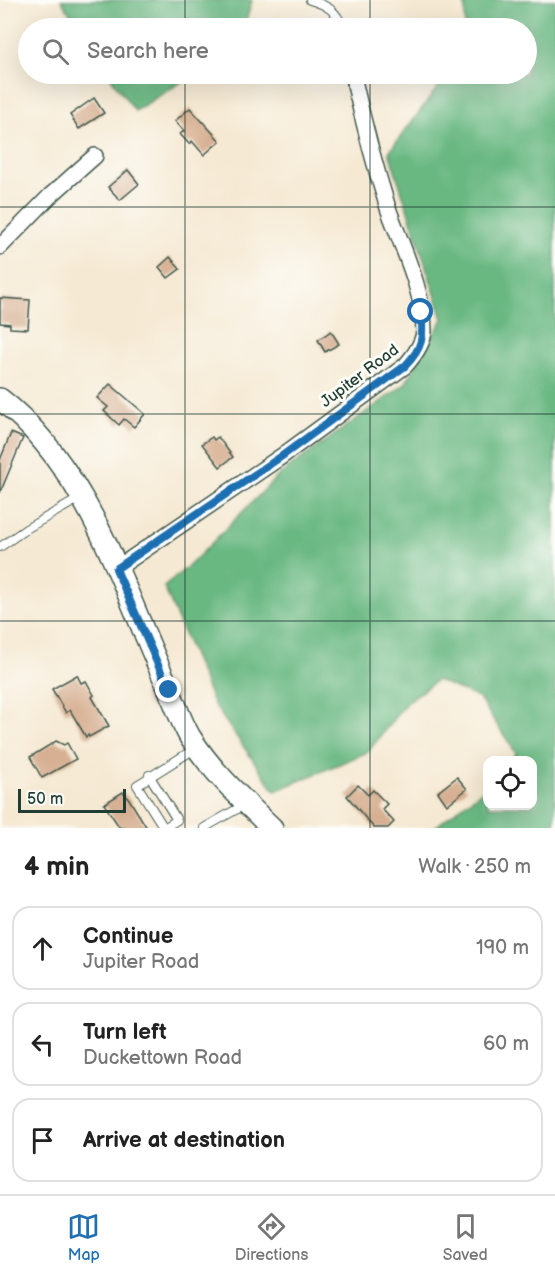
<!DOCTYPE html>
<html lang="en">
<head>
<meta charset="utf-8">
<style>
	:root { --surface:#fff; --page:#f6f6f6; --text:#222; --muted:#767676; --line:#e0e0e0; --accent:#1f6fb2 }
	body { margin:0; font-family:"Balsamiq Sans",sans-serif; background:var(--page); color:var(--text) }
	.controls { position:absolute; right:18px; bottom:18px; display:grid; overflow:hidden; border-radius:12px; box-shadow:0 6px 24px #0002 }
	.controls button { width:54px; height:54px; display:grid; place-items:center; padding:0; border:0; border-bottom:2px solid var(--line); background:var(--surface); color:var(--text); font:30px sans-serif }
	.scale { position:absolute; left:18px; bottom:15px; width:108px; box-sizing:border-box; padding-left:6px; border:3px solid #1f3d34; border-top:0; font-size:16px; line-height:21px; white-space:nowrap; color:#1f3d34; -webkit-text-stroke:4px #fdfcf7; paint-order:stroke }
	.stop { position:absolute; width:18px; height:18px; margin:-14px; border:4px solid #1f6fb2; border-radius:50%; background:#fff }
	.stop.end { background:#1f6fb2; border-color:#fff; box-shadow:0 2px 6px #0008 }
	.list { margin:0; padding:0; list-style:none }
	h2 { display:flex; justify-content:space-between; align-items:center; height:78px; margin:0; padding:0 24px; font-size:26px }
	h2 small { font-size:20px; font-weight:400; color:var(--muted) }
	.list li { display:grid; grid-template-columns:39px 1fr auto; gap:18px; align-items:center; box-sizing:border-box; height:84px; margin:0 12px 12px; padding:0 12px; border:2px solid var(--line); border-radius:18px }
	.list b { display:block; font-size:22px; white-space:nowrap }
	.list p { margin:0; font-size:20px; white-space:nowrap; color:var(--muted) }
	.list em { font-size:20px; font-style:normal; color:var(--muted) }
	.icon { flex:none; width:33px; height:33px; fill:none; stroke:currentColor; stroke-width:2; stroke-linecap:round; stroke-linejoin:round }
	.map { position:relative; flex:none; width:555px; height:828px; overflow:hidden }
	.search { position:absolute; background:var(--surface); box-shadow:0 6px 24px #0002; left:18px; right:18px; top:18px; height:66px; display:flex; align-items:center; gap:15px; box-sizing:border-box; padding:0 21px; border-radius:33px; color:var(--muted); font-size:22px }
	.sheet { height:366px; background:var(--surface) }
	nav { display:flex; justify-content:space-around; align-items:center; box-sizing:border-box; height:84px; border-top:2px solid var(--line); background:var(--surface); font-size:16px; color:var(--muted) }
	nav a { display:grid; justify-items:center; gap:3px }
	nav .on { color:var(--accent) }
	.map>svg:first-child { display:block }
</style>
</head>
<body>
<div class="map">
<svg width="555" height="828" viewBox="0 0 555 828">
	<rect width="100%" height="100%" fill="#fdfcf7"/>
	<filter id="ink" filterUnits="userSpaceOnUse"><feTurbulence type="fractalNoise" baseFrequency=".0167" numOctaves="2"/><feDisplacementMap in="SourceGraphic" scale="12" xChannelSelector="R" yChannelSelector="G"/><feConvolveMatrix kernelMatrix="1 2 1 2 8 2 1 2 1" color-interpolation-filters="sRGB"/></filter>
	<filter id="wash" filterUnits="userSpaceOnUse"><feTurbulence type="fractalNoise" baseFrequency=".008" numOctaves="4" result="noise"/><feDisplacementMap in="SourceGraphic" scale="24" xChannelSelector="R" yChannelSelector="G"/><feGaussianBlur stdDeviation="1.35" result="paint"/><feColorMatrix in="noise" values="0 0 0 0 0 0 0 0 0 0 0 0 0 0 0 0 0 1.4 0 .05"/><feComposite in="paint" operator="in"/></filter>
	<g filter="url(#wash)">
		<rect width="100%" height="100%" fill="#f5e9d3"/>
		<!-- forest -->
		<g fill="#69b882" stroke="#447a5b" stroke-width="1.5">
			<polygon points="61,0 252,0 244,28 79,28"/>
			<polygon points="465,0 555,0 555,828 434,828 487,787 488,806 532,806 532,760 511,760 516,753 479,698 437,680 406,703 368,752 275,791 214,705 164,587 193,562 280,474 405,384 443,319 389,152 448,74 526,74 526,28 465,28"/>
			<polygon points="108,74 194,74 135,111"/>
		</g>
		<g id="blocks">
			<!-- building -->
			<g fill="#d7b093">
				<polygon points="94,98 104,113 79,129 70,115"/>
				<polygon points="190,108 220,141 204,155 192,141 189,144 180,134 184,131 175,121"/>
				<polygon points="128,170 139,184 120,200 108,187"/>
				<polygon points="170,257 180,269 168,278 159,267"/>
				<polygon points="0,298 30,300 28,329 10,328 10,324 0,323"/>
				<polygon points="331,331 339,344 325,352 318,340"/>
				<polygon points="110,384 145,414 134,427 124,419 119,425 104,411 108,407 97,398"/>
				<polygon points="11,433 23,438 0,493 0,460"/>
				<polygon points="212,437 214,440 218,437 233,457 220,467 202,444"/>
				<polygon points="77,675 81,683 86,681 94,695 92,697 109,726 89,737 88,735 86,737 70,710 66,713 52,689"/>
				<polygon points="56,741 64,745 67,743 76,759 42,778 30,757"/>
				<polygon points="457,777 467,789 447,805 438,792"/>
				<polygon points="358,785 368,795 373,790 387,804 382,809 394,822 388,828 374,828 347,796"/>
				<polygon points="123,792 129,799 147,828 120,828 104,804"/>
			</g>
		</g>
	</g>
	<g filter="url(#ink)">
		<use href="#blocks" fill-opacity="0" stroke="#3f574c" stroke-width="1.5"/>
		<g fill="none" stroke-linecap="round" stroke-linejoin="round">
			<!-- lane casing -->
			<g stroke="#3f574c" stroke-width="10">
				<g id="lane">
					<path d="M310,0C327,5 337,11 343,28"/>
					<polyline points="0,547 26,529 80,498"/>
					<polyline points="149,775 177,820 164,828"/>
					<polyline points="164,828 137,785 196,748"/>
					<polyline points="204,828 244,805"/>
				</g>
			</g>
			<!-- street casing -->
			<g stroke="#3f574c" stroke-width="18">
				<g id="street">
					<polyline points="0,247 50,196 95,156"/>
					<path d="M116,569L282,456L405,366C414,356 423,344 424,331C424,291 401,245 388,208C374,164 363,121 353,76"/>
				</g>
			</g>
			<!-- secondary casing -->
			<g stroke="#3f574c" stroke-width="24">
				<path id="secondary" d="M0,399C87,466 122,586 166,683C174,700 180,720 190,737C212,772 243,800 272,828"/>
			</g>
			<!-- lane -->
			<use href="#lane" stroke="#fff" stroke-width="8"/>
			<!-- street -->
			<use href="#street" stroke="#fff" stroke-width="15"/>
			<!-- secondary -->
			<use href="#secondary" stroke="#fff" stroke-width="21"/>
		</g>
	</g>
	<g fill="none" stroke-linecap="round" stroke-linejoin="round" filter="url(#ink)">
		<!-- route -->
		<path stroke="#1f6fb2" stroke-width="8" d="M169,690L116,569L282,456L405,366C423,348 424,336 421,312"/>
	</g>
	<!-- grid -->
	<path fill="none" stroke="#1f3d34" stroke-width="1.5" stroke-opacity="0.55" d="M185,0V28M370,0V28M185,74V828M370,74V828M0,207H555M0,414H555M0,621H555"/>
	<g text-anchor="middle" stroke-width="6" stroke-linejoin="round" paint-order="stroke">
		<!-- street labels -->
		<g font-size="16" fill="#1f3d34" stroke="#fdfcf7">
			<text transform="translate(359 375) rotate(-37)" y="6">Jupiter Road</text>
		</g>
	</g>
</svg>
<div class="controls">
<button><svg class="icon" aria-label="locate" viewBox="0 0 24 24"><circle cx="12" cy="12" r="6"/><path d="M12 2v4M12 18v4M2 12h4M18 12h4"/></svg></button>
</div>
<div class="scale">50 m</div>
<div class="stop" style="left:421px;top:312px"></div>
<div class="stop end" style="left:169px;top:690px"></div>
<div class="search"><svg class="icon" aria-label="search" viewBox="0 0 24 24"><circle cx="10" cy="10" r="6"/><path d="M15 15l6 6"/></svg>Search here</div>
</div>
<section class="sheet">
<h2>4 min<small>Walk · 250 m</small></h2>
<ul class="list">
<li><svg class="icon" aria-label="ahead" viewBox="0 0 24 24"><path d="M12 20V5M6 11l6-6 6 6"/></svg><div><b>Continue</b><p>Jupiter Road</p></div><em>190 m</em></li>
<li><svg class="icon" aria-label="left" viewBox="0 0 24 24"><path d="M17 20v-9H6M10 6l-5 5 5 5"/></svg><div><b>Turn left</b><p>Duckettown Road</p></div><em>60 m</em></li>
<li><svg class="icon" aria-label="arrive" viewBox="0 0 24 24"><path d="M6 21V4h12l-3 4 3 4H6"/></svg><div><b>Arrive at destination</b></div></li>
</ul>
</section>
<nav>
<a class="on"><svg class="icon" aria-label="map" viewBox="0 0 24 24"><path d="M3 6l6-2 6 2 6-2v14l-6 2-6-2-6 2zM9 4v14M15 6v14"/></svg>Map</a>
<a><svg class="icon" aria-label="directions" viewBox="0 0 24 24"><path d="M12 3l9 9-9 9-9-9zM9 14v-3h6M13 9l2 2-2 2"/></svg>Directions</a>
<a><svg class="icon" aria-label="saved" viewBox="0 0 24 24"><path d="M7 4h10v16l-5-4-5 4z"/></svg>Saved</a>
</nav>
</body>
</html>
